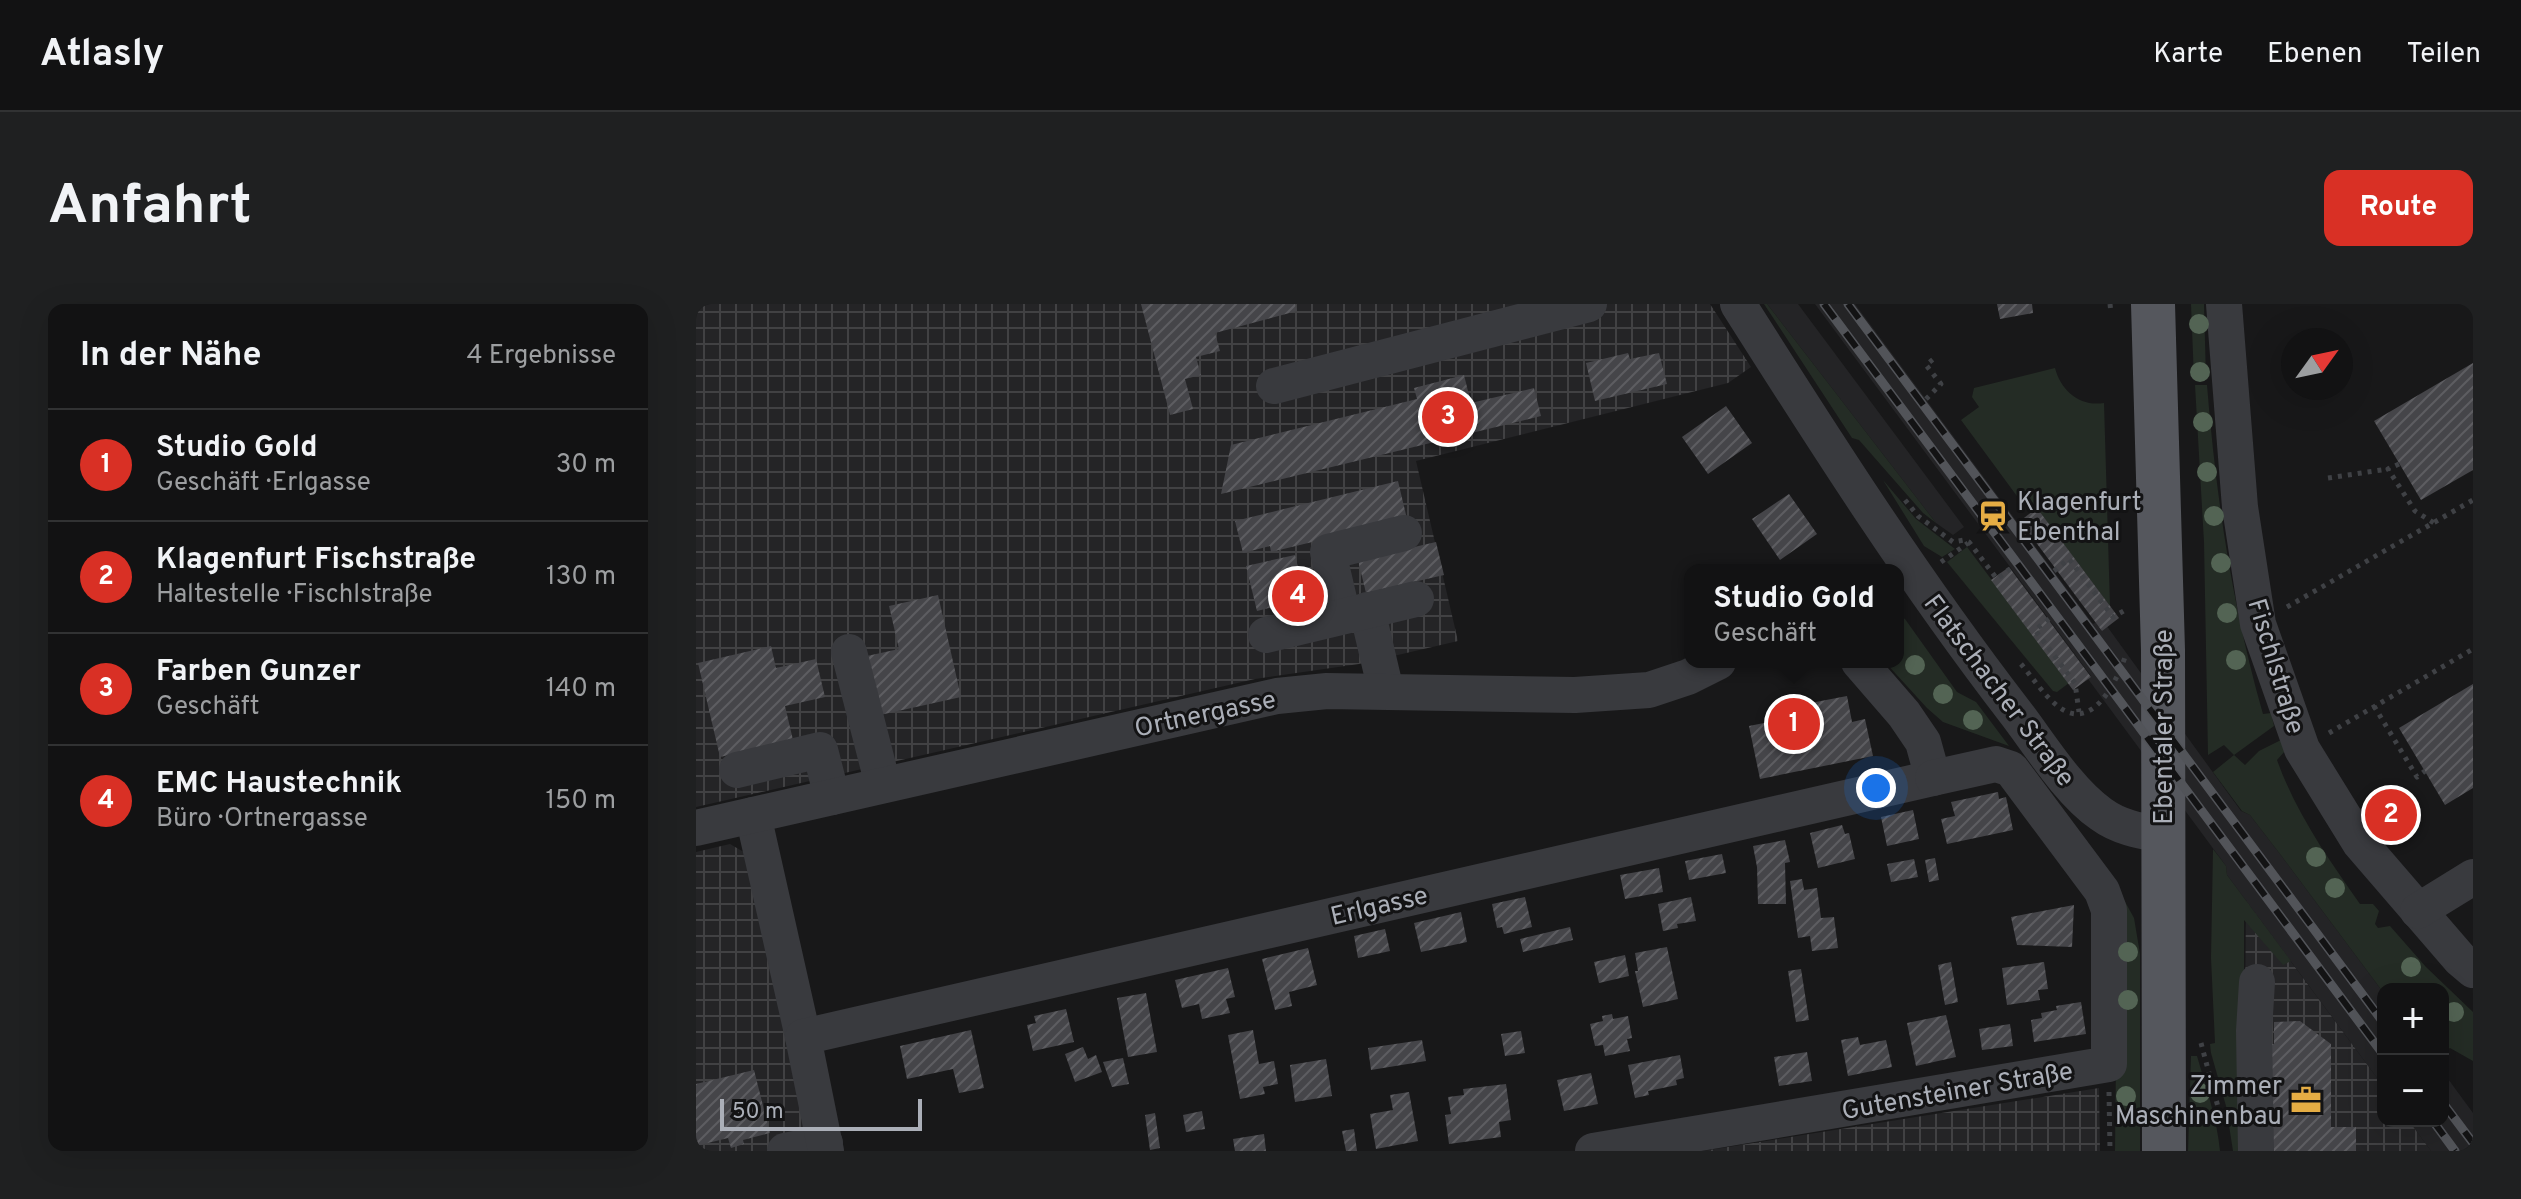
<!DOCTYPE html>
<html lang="de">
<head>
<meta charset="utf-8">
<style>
	:root { --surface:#121213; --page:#1f2021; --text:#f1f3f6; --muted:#9c9ea0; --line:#313233; --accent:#d93025 }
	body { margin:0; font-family:Overpass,sans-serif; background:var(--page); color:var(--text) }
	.controls { position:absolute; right:24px; bottom:24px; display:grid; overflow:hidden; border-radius:16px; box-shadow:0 8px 32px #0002 }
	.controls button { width:72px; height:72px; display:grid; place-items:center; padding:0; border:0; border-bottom:2px solid var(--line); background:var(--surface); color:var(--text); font:40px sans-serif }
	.compass { position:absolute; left:1585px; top:24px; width:72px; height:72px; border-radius:50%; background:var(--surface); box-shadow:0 8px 32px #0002; rotate:57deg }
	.scale { position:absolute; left:24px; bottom:20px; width:202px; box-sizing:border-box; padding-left:8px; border:4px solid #abafb8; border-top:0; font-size:22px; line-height:28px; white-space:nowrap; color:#abafb8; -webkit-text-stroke:6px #131314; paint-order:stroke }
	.you { position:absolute; left:1180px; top:484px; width:28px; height:28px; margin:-20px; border:6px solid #fff; border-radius:50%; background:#1a73e8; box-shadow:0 0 0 12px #1a73e833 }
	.badge { display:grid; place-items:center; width:52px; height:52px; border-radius:50%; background:var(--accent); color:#fff; font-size:26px; font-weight:700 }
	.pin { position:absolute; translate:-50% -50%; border:4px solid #fff; box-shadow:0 2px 8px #0006 }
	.popup { position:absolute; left:988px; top:260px; width:220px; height:104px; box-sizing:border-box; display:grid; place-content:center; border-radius:16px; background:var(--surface); filter:drop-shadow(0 2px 6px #0005); font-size:26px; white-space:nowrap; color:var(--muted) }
	.popup b { font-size:30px; color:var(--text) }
	.popup::after { content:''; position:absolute; left:50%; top:100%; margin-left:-16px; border:16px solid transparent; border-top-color:var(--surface) }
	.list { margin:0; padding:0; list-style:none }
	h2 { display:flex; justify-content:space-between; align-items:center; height:104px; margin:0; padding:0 32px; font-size:34px }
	h2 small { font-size:26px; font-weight:400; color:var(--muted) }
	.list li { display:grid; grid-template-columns:52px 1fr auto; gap:24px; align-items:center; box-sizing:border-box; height:112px; padding:0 32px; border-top:2px solid var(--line) }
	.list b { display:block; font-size:30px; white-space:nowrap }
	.list p { margin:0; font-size:26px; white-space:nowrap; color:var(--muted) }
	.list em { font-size:26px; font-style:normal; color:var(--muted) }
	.map { position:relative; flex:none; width:1777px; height:847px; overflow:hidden; border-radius:16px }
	header { display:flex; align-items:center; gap:48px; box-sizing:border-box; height:112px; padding:0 40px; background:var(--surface); border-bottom:2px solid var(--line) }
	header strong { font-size:38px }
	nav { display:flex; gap:44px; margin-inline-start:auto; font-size:28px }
	.intro { display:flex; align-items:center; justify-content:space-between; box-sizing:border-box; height:192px; padding:0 48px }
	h1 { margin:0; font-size:56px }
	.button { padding:20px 36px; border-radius:16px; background:var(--accent); color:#fff; font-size:28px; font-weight:700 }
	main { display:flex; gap:48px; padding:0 48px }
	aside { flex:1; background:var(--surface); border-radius:16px; box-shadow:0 8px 32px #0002 }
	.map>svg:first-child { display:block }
</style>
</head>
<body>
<header>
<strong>Atlasly</strong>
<nav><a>Karte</a><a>Ebenen</a><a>Teilen</a></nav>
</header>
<div class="intro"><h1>Anfahrt</h1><a class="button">Route</a></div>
<main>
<aside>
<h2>In der Nähe<small>4 Ergebnisse</small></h2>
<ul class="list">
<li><span class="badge">1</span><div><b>Studio Gold</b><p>Geschäft · Erlgasse</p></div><em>30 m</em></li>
<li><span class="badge">2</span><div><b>Klagenfurt Fischstraße</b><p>Haltestelle · Fischlstraße</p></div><em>130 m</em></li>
<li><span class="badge">3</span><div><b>Farben Gunzer</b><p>Geschäft</p></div><em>140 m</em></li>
<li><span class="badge">4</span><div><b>EMC Haustechnik</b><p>Büro · Ortnergasse</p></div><em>150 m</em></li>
</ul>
</aside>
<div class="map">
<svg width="1777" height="847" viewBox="0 0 1777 847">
	<defs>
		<pattern id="industrial-grid" width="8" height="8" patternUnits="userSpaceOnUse" patternTransform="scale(2)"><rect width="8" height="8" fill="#242426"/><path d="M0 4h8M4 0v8" fill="none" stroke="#414143"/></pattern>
		<pattern id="building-hatch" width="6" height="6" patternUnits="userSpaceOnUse" patternTransform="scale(2)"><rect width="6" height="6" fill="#454549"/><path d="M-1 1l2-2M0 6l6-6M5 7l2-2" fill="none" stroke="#5d5d61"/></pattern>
	</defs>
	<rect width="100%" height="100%" fill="#181819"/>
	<!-- built -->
	<g fill="#242426">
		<polygon points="1071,0 1102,0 1268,223 1257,231 1240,219"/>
		<polygon points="1119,0 1159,0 1397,320 1405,314 1545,507 1554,511 1584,550 1687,688 1687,782 1531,571 1530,562 1392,375 1395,372"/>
		<polygon points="1747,768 1777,809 1777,847 1735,847 1713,817 1747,817"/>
	</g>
	<!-- industrial -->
	<g fill="url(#industrial-grid)">
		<polygon points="0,0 1014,0 1055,63 1032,79 720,157 762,337 663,360 559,375 0,503"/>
		<polygon points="34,540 51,550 114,847 0,847 0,548"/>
		<polygon points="1550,597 1687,782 1687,817 1713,817 1735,847 1548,847"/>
		<polygon points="1403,784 1404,847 1007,847"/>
	</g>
	<!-- grass -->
	<g fill="#242c25">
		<polygon points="1058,0 1071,0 1240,219 1227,209 1163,136 1156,134 1068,0"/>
		<polygon points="1495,0 1508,0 1510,75 1498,75"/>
		<path d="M1359,64C1365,87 1384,103 1408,99L1414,302L1336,198L1326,199L1265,116L1283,103L1276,93L1278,84Z"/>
		<path d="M1499,81H1511C1520,193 1536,302 1567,410L1575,409L1578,422L1538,451L1549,461L1563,447L1585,436L1589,447L1581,456C1600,509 1631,553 1664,600H1677L1683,607L1679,620L1682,624L1694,622L1730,663L1777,708V757L1754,744L1747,748V685H1687V688L1584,550L1554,511L1546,507L1517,468L1538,451L1528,441L1512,451L1508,238Z"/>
		<polygon points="1187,176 1220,215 1259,245 1246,253 1228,242"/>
		<polygon points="1271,243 1373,379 1361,388 1357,387 1251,258"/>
		<polygon points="1202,311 1209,315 1261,388 1280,398 1313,442 1247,418 1231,404 1189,358 1202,358"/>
		<polygon points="1517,545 1530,562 1531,571 1595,657 1587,661 1548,616 1548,847 1537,847 1530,802 1515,749 1514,740 1519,739 1515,654"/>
		<polygon points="1422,585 1438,614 1444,650 1444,847 1419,847"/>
		<path d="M1495,752H1501C1510,783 1521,815 1524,847H1492Z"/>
	</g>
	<!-- building -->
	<g fill="url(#building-hatch)">
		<polygon points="445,0 599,0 601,7 519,29 524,47 500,53 505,71 489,75 497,105 474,111"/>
		<polygon points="1301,0 1336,0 1337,9 1304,15"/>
		<polygon points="932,49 934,55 963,49 971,80 899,97 890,59"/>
		<polygon points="1777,59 1777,166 1725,196 1678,117"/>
		<polygon points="768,71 775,99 838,84 845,112 525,190 535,141 721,95 718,84"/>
		<polygon points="1030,102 1056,139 1012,170 986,133"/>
		<polygon points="702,177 711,215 575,248 574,242 547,249 539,217"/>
		<polygon points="1093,190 1121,230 1084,256 1056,215"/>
		<polygon points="1341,204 1423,314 1406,327 1324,217"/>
		<polygon points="740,238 748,271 670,289 662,256"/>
		<polygon points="599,251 610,295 561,307 550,262"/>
		<polygon points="1313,263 1395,373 1377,386 1295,276"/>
		<polygon points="242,291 265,393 184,411 171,352 203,345 193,302"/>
		<polygon points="75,342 80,364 120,355 129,393 89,402 97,436 24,453 2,359"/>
		<polygon points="1777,380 1777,484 1749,501 1703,424"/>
		<polygon points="1151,392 1156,418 1169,415 1177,452 1064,475 1053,422 1107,411 1104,401"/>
		<polygon points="1302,488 1303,495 1310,493 1317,526 1251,540 1245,515 1259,512 1255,498"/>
		<polygon points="1217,506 1223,535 1191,542 1185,513"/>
		<polygon points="1146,521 1149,530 1153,529 1159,555 1122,564 1114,529"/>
		<polygon points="1089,536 1094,558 1089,559 1090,600 1062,600 1061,563 1057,542"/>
		<polygon points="1026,550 1030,569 993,576 989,557"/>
		<polygon points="1239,554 1243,576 1233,578 1229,556"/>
		<polygon points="1218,555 1222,573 1195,578 1191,560"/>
		<polygon points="963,564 967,588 929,595 924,571"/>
		<polygon points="1106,575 1108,586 1121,584 1125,614 1138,613 1142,644 1116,647 1114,632 1102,634 1094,577"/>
		<polygon points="829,593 836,623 808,630 806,623 801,624 796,600"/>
		<polygon points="995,593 1000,617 981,620 982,624 967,627 962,600"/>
		<polygon points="1378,601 1376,643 1321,641 1315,613"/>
		<polygon points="765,608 771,638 725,648 718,619"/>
		<polygon points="874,623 877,636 827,648 824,635"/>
		<polygon points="689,625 694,647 662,654 658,632"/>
		<polygon points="971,643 982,695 947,703 939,667 942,667 939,649"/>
		<polygon points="612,644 621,681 593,688 596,702 579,706 566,655"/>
		<polygon points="929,651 933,672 903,679 898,658"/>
		<polygon points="1255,658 1262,698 1249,701 1242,661"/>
		<polygon points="1348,658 1352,685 1342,686 1344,696 1311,701 1306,664"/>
		<polygon points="532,664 539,693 530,695 534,709 506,715 503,700 486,704 479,676"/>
		<polygon points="1105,665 1113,716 1100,718 1092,667"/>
		<polygon points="450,689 461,748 432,753 421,694"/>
		<polygon points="1385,698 1390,730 1338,738 1335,716 1346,714 1345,709 1361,706 1360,702"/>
		<polygon points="370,705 378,738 337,747 331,721 340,719 338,712"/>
		<polygon points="916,710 917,715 932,712 936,734 931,735 934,747 909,752 907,741 899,742 894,720 907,717 906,712"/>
		<polygon points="1250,711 1260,753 1220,762 1211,719"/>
		<polygon points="1604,717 1635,740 1635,823 1660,823 1660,847 1563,847 1563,740 1578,740 1578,718"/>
		<polygon points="1314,720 1317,742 1286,746 1283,725"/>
		<polygon points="275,726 288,784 263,789 257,765 211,775 204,742"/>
		<polygon points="557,726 563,760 578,757 582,780 567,783 569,790 544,795 532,731"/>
		<polygon points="825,727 829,749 809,752 805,730"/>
		<polygon points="1162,733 1164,741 1190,736 1196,763 1152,772 1145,736"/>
		<polygon points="726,736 730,757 675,766 672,744"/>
		<polygon points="387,743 392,755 400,751 406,768 379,778 369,750"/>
		<polygon points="1111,748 1116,777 1083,782 1078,753"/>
		<polygon points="984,751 988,774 980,776 981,781 952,787 953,791 939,794 932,761"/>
		<polygon points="427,754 433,780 416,783 407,758"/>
		<polygon points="630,755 636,792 599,798 594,761"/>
		<polygon points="58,766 74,829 47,836 48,840 35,844 32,834 0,842 0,780"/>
		<polygon points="895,769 902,800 868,807 861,776"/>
		<polygon points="810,780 815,816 803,818 805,833 753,840 749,811 755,810 752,793 768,791 767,785"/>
		<polygon points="713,788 722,837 680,845 674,810 697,806 694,791"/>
		<polygon points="506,807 509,825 490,828 487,811"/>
		<polygon points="459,809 464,844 454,846 449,811"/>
		<polygon points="658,825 661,847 650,847 646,827"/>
		<polygon points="568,830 570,847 539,847 537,835"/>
	</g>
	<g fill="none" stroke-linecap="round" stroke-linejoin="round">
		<!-- path -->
		<g stroke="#3f4145" stroke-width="5" stroke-dasharray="4 6" stroke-linecap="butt">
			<polyline points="1414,0 1415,9"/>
			<polyline points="1230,95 1245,80 1230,61 1240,53"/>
			<polyline points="1703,160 1692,165 1719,207 1738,219"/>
			<polyline points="1632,174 1692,165"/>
			<polyline points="1209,196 1222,212 1257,238 1268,236 1273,238 1301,275 1315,264"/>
			<polyline points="1245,258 1272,239"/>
			<polyline points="1358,267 1373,255 1417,313 1431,305"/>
			<polyline points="1591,303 1777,196"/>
			<polyline points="1353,315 1339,326 1379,379 1383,408"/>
			<path d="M1325,360C1337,374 1348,392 1363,403C1397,429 1422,375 1430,350"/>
			<polyline points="1678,402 1721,473 1729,467"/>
			<polyline points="1633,429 1777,345"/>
			<polyline points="1505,739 1526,818"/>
			<polyline points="1413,788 1414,847"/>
		</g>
		<!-- minor -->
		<g stroke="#393a3e" stroke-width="36">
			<path d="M1042,0C1130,139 1218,277 1319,408C1343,439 1372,487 1405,510C1424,524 1445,527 1468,531"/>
			<polyline points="1528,0 1544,203 1562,320 1606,445 1664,539 1764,655 1777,666"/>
			<polyline points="578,82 893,0"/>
			<polyline points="671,306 690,387"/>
			<polyline points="647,312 632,248 708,229"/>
			<polyline points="570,331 720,295"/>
			<polyline points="153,348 187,481"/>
			<polyline points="41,466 124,446 136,493"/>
			<polyline points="57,511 107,733"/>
			<polyline points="0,524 581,392 631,387 879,391 953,386 992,373 1022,358"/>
			<polyline points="1722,607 1777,573"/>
			<polyline points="89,847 129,839"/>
			<polyline points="130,847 107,733 1237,474 1227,438 1208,410 1163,358"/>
			<polyline points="897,847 1413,760 1413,606 1406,587 1315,465 1300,460 1237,474"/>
			<polyline points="1560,847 1558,727 1561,678"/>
		</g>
		<!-- major -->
		<polyline stroke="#55575d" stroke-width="44" points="1457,0 1467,346 1468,847"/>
		<!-- rail casing -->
		<g stroke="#525459" stroke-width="9">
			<g id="rail">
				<polyline points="1128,0 1687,750"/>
				<polyline points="1152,0 1687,718"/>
				<polyline points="1747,799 1777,839"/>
				<polyline points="1737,817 1759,847"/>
			</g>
		</g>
		<!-- rail -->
		<use href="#rail" stroke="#131314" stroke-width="6" stroke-dasharray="18" stroke-linecap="butt"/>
	</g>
	<!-- trees -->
	<g fill="#536454">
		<circle cx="1503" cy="20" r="10"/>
		<circle cx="1504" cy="68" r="10"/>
		<circle cx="1507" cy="118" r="10"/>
		<circle cx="1511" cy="168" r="10"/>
		<circle cx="1518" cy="212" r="10"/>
		<circle cx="1525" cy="259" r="10"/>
		<circle cx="1531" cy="309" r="10"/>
		<circle cx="1540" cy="356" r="10"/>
		<circle cx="1219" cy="361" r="10"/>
		<circle cx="1247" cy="390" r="10"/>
		<circle cx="1277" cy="416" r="10"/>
		<circle cx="1620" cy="553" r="10"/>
		<circle cx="1639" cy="584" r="10"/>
		<circle cx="1432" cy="648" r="10"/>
		<circle cx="1715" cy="663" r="10"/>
		<circle cx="1432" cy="696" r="10"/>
		<circle cx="1758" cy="708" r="10"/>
		<circle cx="1504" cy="789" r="10"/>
		<circle cx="1430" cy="792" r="10"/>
	</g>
	<!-- icons -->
	<defs>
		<g id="station-bare" transform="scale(2.4)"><path d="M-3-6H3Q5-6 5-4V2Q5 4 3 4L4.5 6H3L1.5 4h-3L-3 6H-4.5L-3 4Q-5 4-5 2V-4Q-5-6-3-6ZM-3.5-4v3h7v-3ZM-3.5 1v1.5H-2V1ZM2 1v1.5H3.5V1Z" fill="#e5ad44" stroke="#131314" stroke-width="2.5" paint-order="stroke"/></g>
		<g id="office-bare" transform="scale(2.4)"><path d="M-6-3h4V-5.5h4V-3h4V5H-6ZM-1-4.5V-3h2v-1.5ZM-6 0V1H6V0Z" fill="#e5ad44" stroke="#131314" stroke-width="2.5" paint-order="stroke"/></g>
	</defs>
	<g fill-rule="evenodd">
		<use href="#station-bare" x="1297" y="212"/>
		<use href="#office-bare" x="1610" y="796"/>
	</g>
	<g text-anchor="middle" stroke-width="6" stroke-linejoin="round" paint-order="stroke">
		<!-- poi labels -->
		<g font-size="26" fill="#abafb8" stroke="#131314" text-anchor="start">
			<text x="1321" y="206">Klagenfurt<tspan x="1321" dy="30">Ebenthal</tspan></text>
			<text x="1586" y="790" text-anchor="end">Zimmer<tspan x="1586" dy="30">Maschinenbau</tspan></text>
		</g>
		<!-- street labels -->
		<g font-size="26" fill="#abafb8" stroke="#131314">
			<text transform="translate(1581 362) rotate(73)" y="9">Fischlstraße</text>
			<text transform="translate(1304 386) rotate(53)" y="9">Flatschacher Straße</text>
			<text transform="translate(509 409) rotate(-12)" y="9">Ortnergasse</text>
			<text transform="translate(1467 423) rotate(-90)" y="9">Ebentaler Straße</text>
			<text transform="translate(683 601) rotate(-13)" y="9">Erlgasse</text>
			<text transform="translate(1261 786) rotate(-10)" y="9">Gutensteiner Straße</text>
		</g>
	</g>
</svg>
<div class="controls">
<button>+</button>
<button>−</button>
</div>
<svg class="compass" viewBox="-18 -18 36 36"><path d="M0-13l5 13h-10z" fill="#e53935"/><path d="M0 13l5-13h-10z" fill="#9c9ea0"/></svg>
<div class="scale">50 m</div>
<div class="you"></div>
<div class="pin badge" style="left:1098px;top:420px">1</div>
<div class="popup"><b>Studio Gold</b>Geschäft</div>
<div class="pin badge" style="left:1695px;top:511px">2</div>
<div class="pin badge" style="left:752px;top:113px">3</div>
<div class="pin badge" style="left:602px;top:292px">4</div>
</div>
</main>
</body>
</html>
